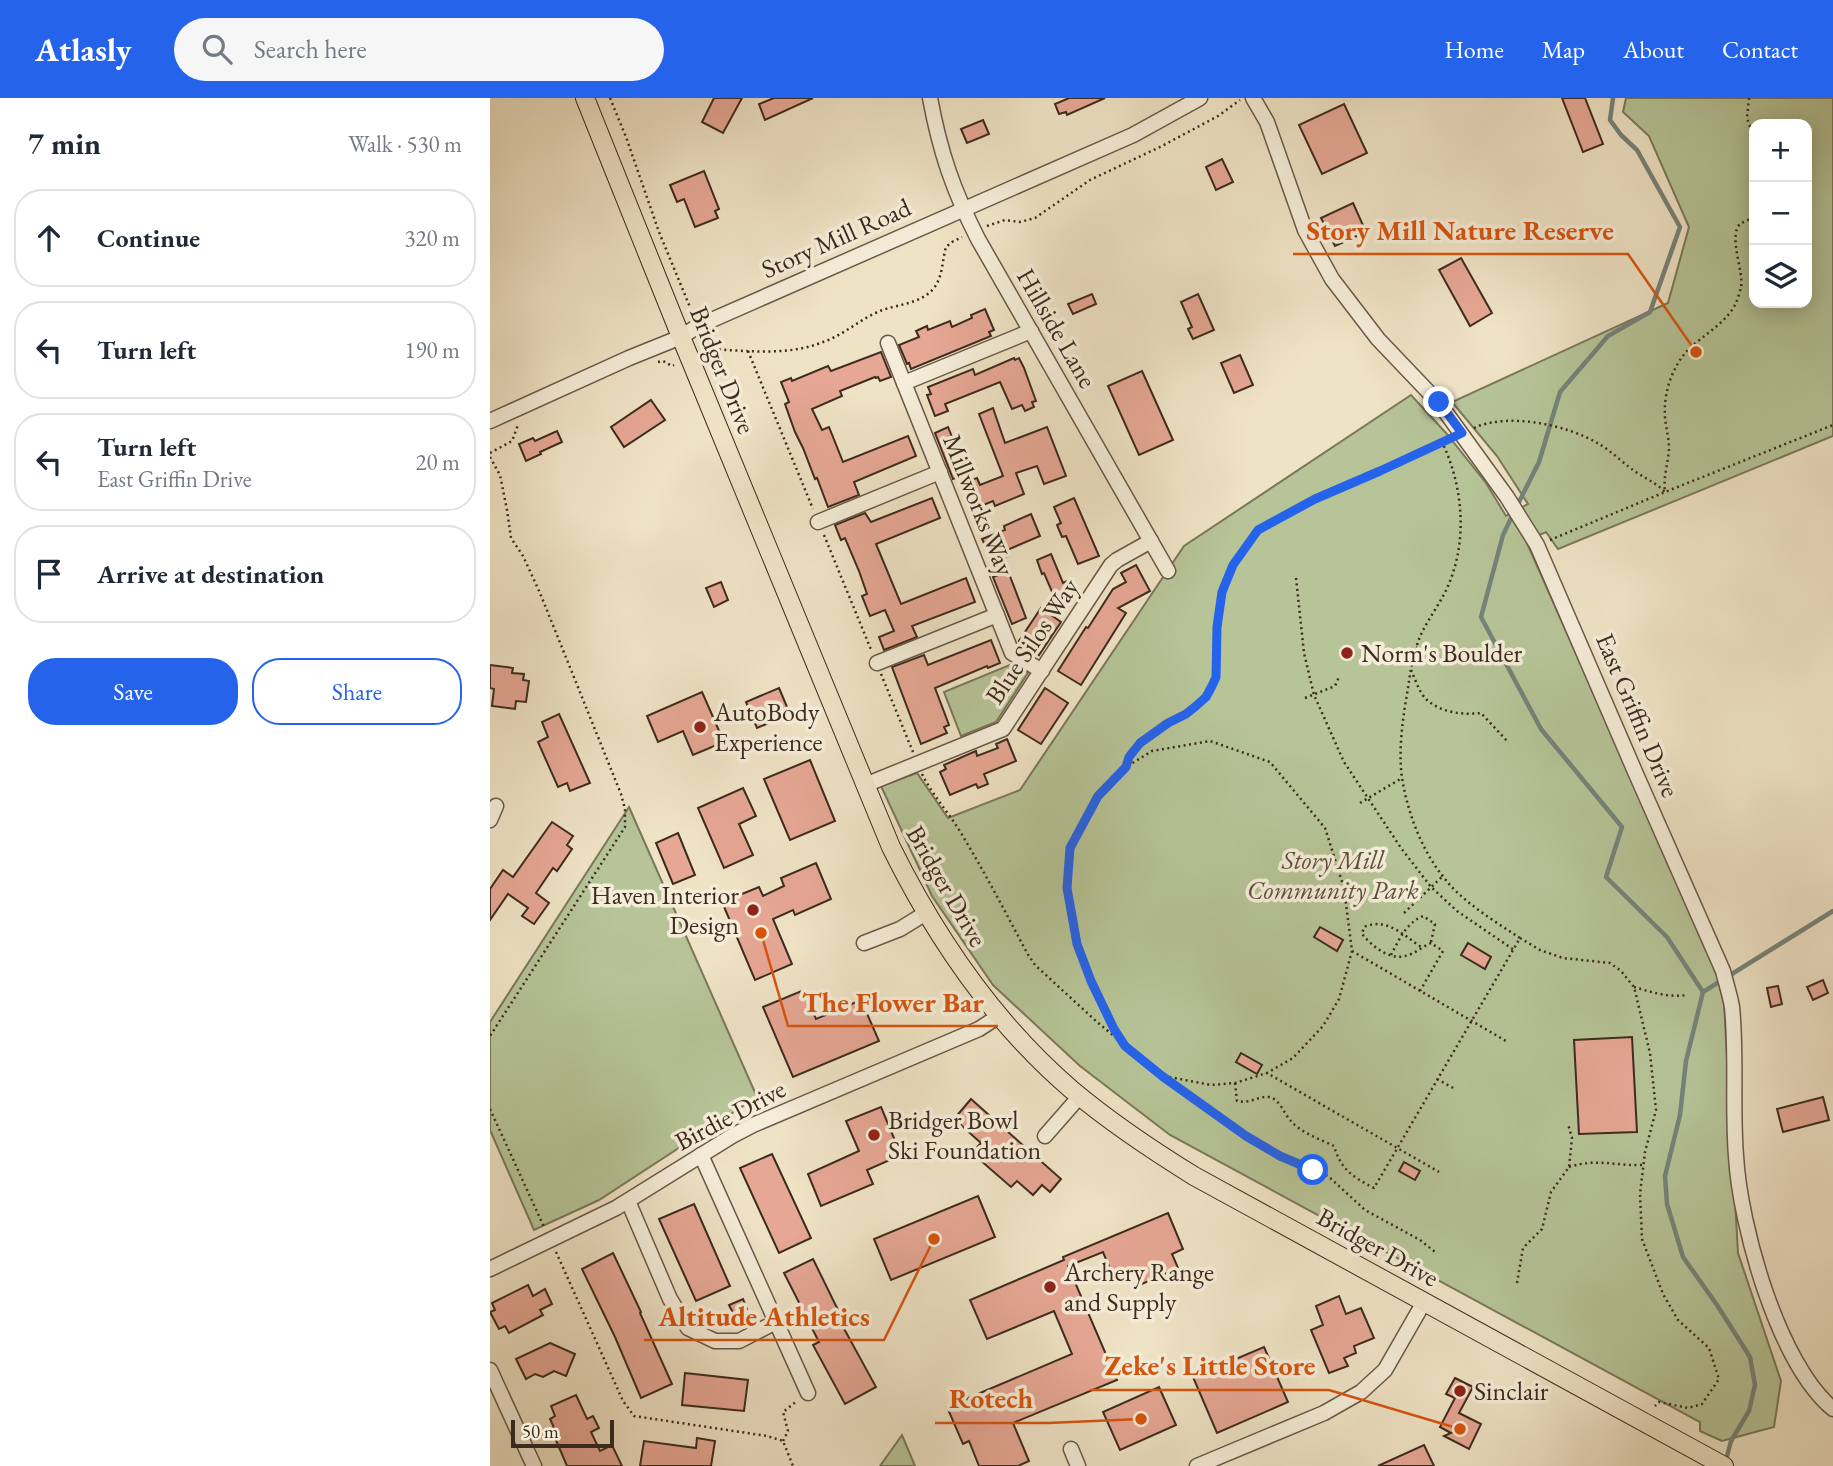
<!DOCTYPE html>
<html lang="en">
<head>
<meta charset="utf-8">
<style>
	:root { --surface:#fff; --page:#f6f6f7; --text:#1f2937; --muted:#747a83; --line:#e0e1e3; --accent:#2563eb }
	body { margin:0; font-family:"EB Garamond",serif; background:var(--page); color:var(--text) }
	.controls { position:absolute; right:21px; top:21px; display:grid; overflow:hidden; border-radius:14px; box-shadow:0 4px 18px #0003 }
	.controls button { width:63px; height:63px; display:grid; place-items:center; padding:0; border:0; border-bottom:2px solid var(--line); background:var(--surface); color:var(--text); font:35px sans-serif }
	.scale { position:absolute; left:21px; bottom:18px; width:103px; box-sizing:border-box; padding-left:7px; border:4px solid #3d2b1e; border-top:0; font-size:19px; line-height:24px; white-space:nowrap; color:#3d2b1e; -webkit-text-stroke:5px #f5edd9; paint-order:stroke }
	.stop { position:absolute; width:21px; height:21px; margin:-16px; border:5px solid #2563eb; border-radius:50%; background:#fff }
	.stop.end { background:#2563eb; border-color:#fff; box-shadow:0 2px 7px #0008 }
	.list { margin:0; padding:0; list-style:none }
	h2 { display:flex; justify-content:space-between; align-items:center; height:91px; margin:0; padding:0 28px; font-size:30px }
	h2 small { font-size:23px; font-weight:400; color:var(--muted) }
	.list li { display:grid; grid-template-columns:46px 1fr auto; gap:21px; align-items:center; box-sizing:border-box; height:98px; margin:0 14px 14px; padding:0 14px; border:2px solid var(--line); border-radius:28px }
	.list b { display:block; font-size:26px; white-space:nowrap }
	.list p { margin:0; font-size:23px; white-space:nowrap; color:var(--muted) }
	.list em { font-size:23px; font-style:normal; color:var(--muted) }
	.actions { display:flex; gap:14px; padding:21px 28px }
	.actions a { flex:1; padding:16px 0; border:2px solid var(--accent); border-radius:28px; text-align:center; font-size:24px; color:var(--accent) }
	.actions .main { background:var(--accent); color:#fff }
	.icon { flex:none; width:38px; height:38px; fill:none; stroke:currentColor; stroke-width:2; stroke-linecap:round; stroke-linejoin:round }
	.map { position:relative; flex:none; width:1343px; height:1368px; overflow:hidden }
	header { display:flex; align-items:center; gap:42px; box-sizing:border-box; height:98px; padding:0 35px; background:var(--accent); color:#fff }
	header strong { font-size:33px }
	nav { display:flex; gap:38px; margin-inline-start:auto; font-size:24px }
	.search { width:490px; height:63px; background:var(--page); display:flex; align-items:center; gap:18px; box-sizing:border-box; padding:0 24px; border-radius:38px; color:var(--muted); font-size:26px }
	main { display:flex }
	aside { flex:1; background:var(--surface) }
	.map>svg:first-child { display:block }
</style>
</head>
<body>
<header>
<strong>Atlasly</strong>
<div class="search"><svg class="icon" aria-label="search" viewBox="0 0 24 24"><circle cx="10" cy="10" r="6"/><path d="M15 15l6 6"/></svg>Search here</div>
<nav><a>Home</a><a>Map</a><a>About</a><a>Contact</a></nav>
</header>
<main>
<aside>
<h2>7 min<small>Walk · 530 m</small></h2>
<ul class="list">
<li><svg class="icon" aria-label="ahead" viewBox="0 0 24 24"><path d="M12 20V5M6 11l6-6 6 6"/></svg><div><b>Continue</b></div><em>320 m</em></li>
<li><svg class="icon" aria-label="left" viewBox="0 0 24 24"><path d="M17 20v-9H6M10 6l-5 5 5 5"/></svg><div><b>Turn left</b></div><em>190 m</em></li>
<li><svg class="icon" aria-label="left" viewBox="0 0 24 24"><path d="M17 20v-9H6M10 6l-5 5 5 5"/></svg><div><b>Turn left</b><p>East Griffin Drive</p></div><em>20 m</em></li>
<li><svg class="icon" aria-label="arrive" viewBox="0 0 24 24"><path d="M6 21V4h12l-3 4 3 4H6"/></svg><div><b>Arrive at destination</b></div></li>
</ul>
<div class="actions"><a class="main">Save</a><a>Share</a></div>
</aside>
<div class="map">
<svg width="1343" height="1368" viewBox="0 0 1343 1368">
	<rect width="100%" height="100%" fill="#efe3c5"/>
	<filter id="stains"><feTurbulence type="fractalNoise" baseFrequency=".00286" numOctaves="4"/><feColorMatrix values="0 0 0 0 .2 0 0 0 0 .09 0 0 0 0 .02 0 0 0 .5 -.17"/></filter>
	<radialGradient id="worn" r=".72"><stop offset=".6" stop-color="#630" stop-opacity="0"/><stop offset="1" stop-color="#630" stop-opacity=".3"/></radialGradient>
	<!-- green -->
	<g fill="#b6c497" stroke="#7a785a" stroke-width="2" fill-rule="evenodd">
		<path d="M1136,0H1343V338L1068,451L1056,434L1036,443L1224,867L1234,905L1248,1155L1291,1283L1284,1329L1232,1343L1210,1333V1324L680,1037L590,968L503,887L442,798L391,688L427,675L458,720L530,692L694,448L921,297L956,335L996,385L1016,418L1038,406L1007,358L962,304L1178,205L1199,129L1159,38L1133,14ZM1264,26H1317V205H1264Z"/>
		<polygon points="522,566 538,575 506,624 471,638 454,594"/>
		<polygon points="139,709 267,999 109,1102 44,1132 0,1032 0,924"/>
		<polygon points="412,1337 425,1368 390,1368"/>
	</g>
	<g fill="none" stroke-linecap="round" stroke-linejoin="round">
		<!-- stream -->
		<g stroke="#75837a" stroke-width="4.5">
			<polyline points="1027,408 1049,364 1070,294 1118,238 1160,214 1190,129 1147,52 1131,37 1120,22 1123,0"/>
			<polyline points="1023,416 1013,437 991,519 1051,631 1132,729 1116,779 1177,839 1213,894 1196,963 1190,1017 1175,1078 1177,1106 1193,1159 1227,1207 1260,1259 1265,1287 1259,1313 1241,1343 1236,1362"/>
			<polyline points="1213,894 1343,813"/>
		</g>
	</g>
	<!-- building -->
	<g fill="#e6a794" stroke="#3d2b1e" stroke-width="2">
		<polygon points="224,0 252,0 233,35 212,24"/>
		<polygon points="284,0 323,0 275,22 269,6"/>
		<polygon points="579,0 615,0 577,17 576,14 569,16 565,6"/>
		<polygon points="1072,0 1095,0 1113,46 1093,54"/>
		<polygon points="854,6 877,55 832,76 809,27"/>
		<polygon points="493,22 499,36 477,45 471,31"/>
		<polygon points="732,61 743,84 726,92 716,69"/>
		<polygon points="214,73 229,111 225,113 228,120 205,129 194,101 187,104 180,87"/>
		<polygon points="863,105 876,134 845,148 831,120"/>
		<polygon points="971,160 1002,215 980,228 949,172"/>
		<polygon points="602,196 606,206 583,216 578,206"/>
		<polygon points="708,196 724,232 703,241 698,231 702,229 691,204"/>
		<polygon points="495,211 504,232 499,234 501,238 421,271 419,265 417,266 409,247 429,239 426,233 437,228 438,232 460,223 462,229 482,220 481,217"/>
		<polygon points="391,254 401,279 390,283 388,279 386,280 385,279 350,293 352,298 322,311 332,332 339,329 353,364 418,338 426,358 364,384 369,397 338,409 327,380 325,381 313,350 305,334 295,306 299,304 291,284 301,280 302,283 338,268 341,273"/>
		<polygon points="750,257 763,287 744,295 731,265"/>
		<polygon points="524,260 525,262 529,260 534,270 546,303 542,304 544,309 535,313 532,307 522,311 510,284 455,306 458,313 445,318 437,297 441,296 438,289 483,271 485,277"/>
		<polygon points="652,273 683,342 649,357 618,288"/>
		<polygon points="161,302 175,322 134,349 121,329"/>
		<polygon points="503,310 515,345 557,329 576,378 554,386 547,368 526,375 534,396 505,408 503,403 481,412 476,399 481,397 476,384 487,380 490,387 513,378 489,316"/>
		<polygon points="458,329 477,376 463,381 445,335"/>
		<polygon points="67,333 72,344 50,354 51,356 36,363 29,346 43,340 45,343"/>
		<polygon points="442,400 450,420 386,446 411,506 476,480 485,504 422,528 427,539 394,552 389,539 404,533 395,512 380,518 372,498 377,496 369,473 355,440 351,442 345,427 375,415 381,424"/>
		<polygon points="584,400 609,458 588,466 576,438 572,439 567,427 571,425 564,409"/>
		<polygon points="541,416 550,438 517,452 519,458 508,463 502,449 497,451 492,441 515,432 514,428"/>
		<polygon points="561,456 573,485 581,481 587,494 578,498 581,504 569,510 554,475 552,476 547,462"/>
		<polygon points="646,467 660,493 628,510 636,515 591,587 568,573 596,529 598,530 623,491 636,484 631,475"/>
		<polygon points="518,473 536,520 522,526 503,479"/>
		<polygon points="231,484 238,502 224,509 216,490"/>
		<polygon points="551,510 571,524 549,557 529,543"/>
		<polygon points="501,542 510,565 498,570 497,568 445,590 459,627 454,629 457,635 431,646 402,569 434,557 438,567"/>
		<polygon points="0,567 23,570 22,575 34,576 33,582 39,583 36,604 26,603 25,611 2,608 4,591 0,590"/>
		<polygon points="289,590 300,616 267,630 256,604"/>
		<polygon points="555,590 578,605 551,646 528,632"/>
		<polygon points="212,594 234,644 203,657 193,633 168,644 157,618"/>
		<polygon points="69,616 100,685 80,693 77,685 68,689 48,644 58,639 52,624"/>
		<polygon points="517,641 526,663 494,676 498,686 488,690 486,686 460,697 450,674 456,671 454,667 486,653 487,658 508,650 506,646"/>
		<polygon points="320,662 345,723 300,742 274,681"/>
		<polygon points="253,690 266,718 249,726 263,757 234,770 208,710"/>
		<polygon points="62,724 83,738 77,747 82,751 67,773 63,770 46,795 59,805 44,826 32,818 38,810 18,796 0,822 0,791 13,772 23,779"/>
		<polygon points="188,735 205,777 183,786 166,745"/>
		<polygon points="326,765 341,801 305,817 303,812 283,821 302,866 265,882 232,804 269,789 273,798 294,788 291,780"/>
		<polygon points="830,829 853,842 847,853 824,839"/>
		<polygon points="978,845 1001,859 995,871 971,857"/>
		<polygon points="1333,882 1338,895 1323,902 1317,889"/>
		<polygon points="1288,888 1292,906 1281,909 1277,890"/>
		<polygon points="314,892 326,921 371,902 389,943 303,979 273,909"/>
		<polygon points="1142,939 1147,1034 1089,1036 1084,942"/>
		<polygon points="751,955 772,967 767,976 746,964"/>
		<polygon points="1333,999 1339,1022 1293,1034 1287,1011"/>
		<polygon points="481,1001 571,1081 560,1094 552,1087 543,1097 527,1083 521,1089 482,1055 491,1045 464,1021"/>
		<polygon points="391,1009 411,1057 377,1072 383,1086 331,1108 318,1076 369,1053 356,1023"/>
		<polygon points="282,1056 321,1140 289,1155 250,1070"/>
		<polygon points="914,1064 930,1073 925,1082 909,1073"/>
		<polygon points="488,1098 505,1139 401,1182 384,1141"/>
		<polygon points="204,1106 240,1188 206,1203 169,1121"/>
		<polygon points="678,1115 693,1151 682,1156 688,1170 652,1186 646,1171 624,1181 613,1154 578,1168 627,1282 523,1325 539,1363 528,1368 489,1368 479,1343 473,1346 457,1309 582,1256 564,1213 497,1241 480,1202 574,1162 573,1159"/>
		<polygon points="123,1155 151,1214 150,1215 182,1286 151,1300 125,1239 92,1171"/>
		<polygon points="323,1161 349,1214 346,1216 386,1289 355,1306 323,1247 329,1244 294,1175"/>
		<polygon points="38,1187 43,1198 55,1191 62,1206 50,1212 53,1217 19,1235 15,1228 9,1231 0,1214 5,1212 2,1205"/>
		<polygon points="849,1198 856,1216 871,1210 884,1240 864,1248 866,1255 854,1260 858,1268 839,1275 821,1232 833,1227 826,1208"/>
		<polygon points="253,1201 257,1211 244,1217 239,1207"/>
		<polygon points="60,1245 85,1256 76,1278 64,1273 53,1279 45,1276 36,1281 26,1261"/>
		<polygon points="774,1249 798,1304 727,1335 703,1279"/>
		<polygon points="195,1275 258,1282 254,1313 192,1307"/>
		<polygon points="965,1280 983,1289 969,1315 991,1326 979,1351 954,1338 961,1335 950,1329 965,1300 956,1296"/>
		<polygon points="669,1289 686,1327 630,1352 613,1314"/>
		<polygon points="86,1297 97,1321 103,1318 109,1330 101,1334 110,1353 122,1347 132,1368 77,1368 62,1333 65,1332 60,1321 65,1318 61,1308"/>
		<polygon points="207,1340 225,1343 221,1368 150,1368 154,1343 206,1350"/>
		<polygon points="934,1347 944,1368 888,1368"/>
	</g>
	<g fill="none" stroke-linecap="round" stroke-linejoin="round">
		<!-- minor casing -->
		<g stroke="#6a5948" stroke-width="17">
			<g id="minor">
				<path d="M440,0C450,54 463,92 488,141L678,473"/>
				<path d="M763,0L777,24L815,132L842,181L888,241L949,305L1017,399L1047,447L1146,676L1233,873C1236,885 1240,897 1242,909C1247,958 1242,1008 1246,1058C1250,1128 1288,1265 1343,1311"/>
				<polyline points="398,245 522,555 552,573"/>
				<polyline points="414,285 541,233"/>
				<polyline points="0,323 139,260 191,239 208,228 643,37 710,0"/>
				<polyline points="328,424 450,374"/>
				<polyline points="387,565 507,517"/>
				<polyline points="375,687 513,631 621,467 627,462 661,443"/>
				<polyline points="0,722 6,708"/>
				<polyline points="374,845 410,831 436,815"/>
				<polyline points="555,1038 590,998"/>
				<polyline points="211,1057 318,1295"/>
				<polyline points="138,1103 180,1201 198,1230 225,1243 249,1243 286,1224"/>
				<polyline points="0,1171 126,1110 242,1038 263,1027 489,931 509,918"/>
				<polyline points="0,1272 44,1368"/>
				<polyline points="581,1351 588,1368"/>
				<polyline points="707,1368 834,1315 871,1294 895,1272 934,1204"/>
			</g>
		</g>
		<!-- major casing -->
		<g stroke="#3d2b1e" stroke-width="20">
			<path id="major" d="M95,0L191,239L401,749C446,840 505,926 582,992C620,1024 662,1052 704,1078L1234,1368"/>
		</g>
		<!-- path -->
		<g stroke="#3d2b1e" stroke-width="2.5" stroke-dasharray="2 3.5" stroke-linecap="butt">
			<polyline points="120,0 136,39 169,134 202,214"/>
			<polyline points="1259,0 1257,20 1264,40"/>
			<polyline points="497,128 515,122 530,124 545,120 600,82 672,48 728,18 750,2"/>
			<polyline points="213,240 221,251"/>
			<polyline points="258,253 323,411"/>
			<path d="M213,254L221,251C258,253 299,258 333,244C354,237 370,221 390,213C408,206 431,206 444,190C453,178 452,163 456,149L462,144L472,139"/>
			<polyline points="168,264 173,263 182,268 184,267"/>
			<path d="M984,330C1018,314 1078,327 1109,346C1121,353 1132,364 1143,372C1154,380 1165,384 1175,394C1173,379 1178,366 1179,351C1179,340 1176,330 1175,319C1173,295 1183,266 1200,250C1215,236 1237,224 1246,205C1248,200 1250,194 1251,189C1254,174 1238,138 1250,126C1254,123 1260,122 1264,119"/>
			<polyline points="0,355 22,343 28,327"/>
			<polyline points="0,359 10,377 17,412 21,440 33,458 50,495 131,696 135,711 135,729 0,938"/>
			<polyline points="334,437 382,554"/>
			<polyline points="1060,442 1175,394 1343,327"/>
			<polyline points="806,480 814,555 824,597 854,664 911,750 941,789 967,813 1024,852"/>
			<polyline points="881,554 911,555 922,566"/>
			<polyline points="911,555 927,549"/>
			<path d="M921,572C925,581 930,596 937,602C952,615 973,617 991,615L1018,644"/>
			<polyline points="391,576 423,654"/>
			<polyline points="815,600 845,588 849,579"/>
			<path d="M636,669C647,629 696,627 717,597C736,569 723,525 732,493C738,471 752,450 767,434C775,426 789,420 799,415C829,399 860,387 891,373C913,362 936,351 958,341"/>
			<path d="M432,676C443,698 459,715 471,735C495,775 516,815 537,855L545,867L607,924L672,978L756,1038L790,1058L838,1078L875,1112L930,1142L945,1154"/>
			<polyline points="870,705 912,680"/>
			<polyline points="914,815 954,777"/>
			<polyline points="1030,840 1050,852 1073,860 1120,865 1131,873 1144,889 1160,955 1166,1012 1155,1054 1150,1096 1152,1141 1173,1196 1188,1222 1219,1250 1229,1281 1212,1306 1198,1310 1169,1304 1165,1308"/>
			<polyline points="862,853 1016,943"/>
			<path d="M901,857C909,842 916,825 933,818L945,826L941,844"/>
			<path d="M1144,889C1161,894 1179,900 1197,897"/>
			<path d="M930,893L953,853L941,845C934,848 928,853 921,856C902,865 884,850 872,836L874,829C897,819 913,837 931,849"/>
			<polyline points="633,945 624,931 601,883 587,846 577,790 580,749 608,698 636,669 662,653 720,643 780,664 835,730 854,790 862,853 849,901 833,928 803,960 777,975 949,1074"/>
			<polyline points="674,978 721,987 745,985 777,975"/>
			<polyline points="947,981 965,991"/>
			<path d="M745,985L747,1003C760,1006 768,998 779,999C790,1001 794,1016 801,1023C811,1035 830,1041 844,1048C851,1072 863,1079 884,1090L1030,840C1010,827 988,813 970,797C938,768 919,723 912,680C908,651 913,619 918,590C920,575 923,559 928,544C935,524 950,507 958,488C978,442 973,388 952,344"/>
			<polyline points="0,1011 54,1129"/>
			<path d="M1079,1069C1107,1060 1124,1068 1152,1067"/>
			<polyline points="66,1154 133,1303 144,1318 277,1338 293,1343 303,1368"/>
			<polyline points="1027,1185 1033,1150 1052,1131 1061,1094 1079,1069 1082,1040 1078,1026"/>
			<polyline points="293,1343 298,1333 293,1314 307,1303"/>
		</g>
		<!-- minor -->
		<use href="#minor" stroke="#f5edd9" stroke-width="14"/>
		<!-- major -->
		<use href="#major" stroke="#efe3c5" stroke-width="18"/>
	</g>
	<g fill="none" stroke-linecap="round" stroke-linejoin="round">
		<!-- route -->
		<polyline stroke="#2563eb" stroke-width="9" points="823,1072 790,1058 756,1038 672,978 635,948 624,931 601,883 587,846 577,790 580,750 608,698 636,669 639,659 650,645 678,625 696,616 706,608 716,599 722,588 726,579 727,529 732,494 743,467 768,432 825,401 890,373 972,335 949,304"/>
	</g>
	<!-- markers -->
	<g fill="#8f2418" stroke="#f5edd9" stroke-width="2.5">
		<circle cx="857" cy="555" r="7"/>
		<circle cx="210" cy="629" r="7"/>
		<circle cx="263" cy="812" r="7"/>
		<circle cx="384" cy="1037" r="7"/>
		<circle cx="560" cy="1189" r="7"/>
		<circle cx="970" cy="1293" r="7"/>
	</g>
	<g text-anchor="middle" stroke-width="7" stroke-linejoin="round" paint-order="stroke">
		<!-- street labels -->
		<g font-size="26" fill="#3d2b1e" stroke="#f5edd9">
			<text transform="translate(346 140) rotate(-24)" y="9">Story Mill Road</text>
			<text transform="translate(567 230) rotate(60)" y="9">Hillside Lane</text>
			<text transform="translate(233 272) rotate(68)" y="9">Bridger Drive</text>
			<text transform="translate(489 407) rotate(68)" y="9">Millworks Way</text>
			<text transform="translate(542 543) rotate(-56)" y="9">Blue Silos Way</text>
			<text transform="translate(1148 617) rotate(67)" y="9">East Griffin Drive</text>
			<text transform="translate(457 788) rotate(60)" y="9">Bridger Drive</text>
			<text transform="translate(240 1017) rotate(-28)" y="9">Birdie Drive</text>
			<text transform="translate(888 1149) rotate(29)" y="9">Bridger Drive</text>
		</g>
		<!-- poi labels -->
		<g font-size="26" fill="#3d2b1e" stroke="#f5edd9" text-anchor="start">
			<text x="871" y="564">Norm's Boulder</text>
			<text x="224" y="623">AutoBody<tspan x="224" dy="30">Experience</tspan></text>
			<text x="249" y="806" text-anchor="end">Haven Interior<tspan x="249" dy="30">Design</tspan></text>
			<text x="398" y="1031">Bridger Bowl<tspan x="398" dy="30">Ski Foundation</tspan></text>
			<text x="574" y="1183">Archery Range<tspan x="574" dy="30">and Supply</tspan></text>
			<text x="984" y="1302">Sinclair</text>
		</g>
		<!-- park labels -->
		<g font-size="26" font-style="italic" fill="#5b513c" stroke="#f5edd9">
			<text x="843" y="771">Story Mill<tspan x="843" dy="30">Community Park</tspan></text>
		</g>
	</g>
	<!-- callouts -->
	<path fill="none" stroke="#d7540e" stroke-width="2.5" d="M1206 254L1138 156H803M271 835L298 928H508M444 1141L394 1242H154M970 1331L839 1292H600M651 1321L558 1325H445"/>
	<g fill="#d7540e" stroke="#f5edd9" stroke-width="2.5">
		<circle cx="1206" cy="254" r="7"/>
		<circle cx="271" cy="835" r="7"/>
		<circle cx="444" cy="1141" r="7"/>
		<circle cx="970" cy="1331" r="7"/>
		<circle cx="651" cy="1321" r="7"/>
	</g>
	<g font-size="28" text-anchor="middle" font-weight="bold" fill="#d7540e" stroke="#f5edd9" stroke-width="7" stroke-linejoin="round" paint-order="stroke">
		<text x="970" y="142">Story Mill Nature Reserve</text>
		<text x="403" y="914">The Flower Bar</text>
		<text x="274" y="1228">Altitude Athletics</text>
		<text x="720" y="1277">Zeke's Little Store</text>
		<text x="501" y="1310">Rotech</text>
	</g>
	<rect width="100%" height="100%" filter="url(#stains)"/>
	<rect width="100%" height="100%" fill="url(#worn)"/>
</svg>
<div class="controls">
<button>+</button>
<button>−</button>
<button><svg class="icon" aria-label="layers" viewBox="0 0 24 24"><path d="M12 4l9 5-9 5-9-5zM3 14l9 5 9-5"/></svg></button>
</div>
<div class="scale">50 m</div>
<div class="stop" style="left:823px;top:1072px"></div>
<div class="stop end" style="left:949px;top:304px"></div>
</div>
</main>
</body>
</html>
